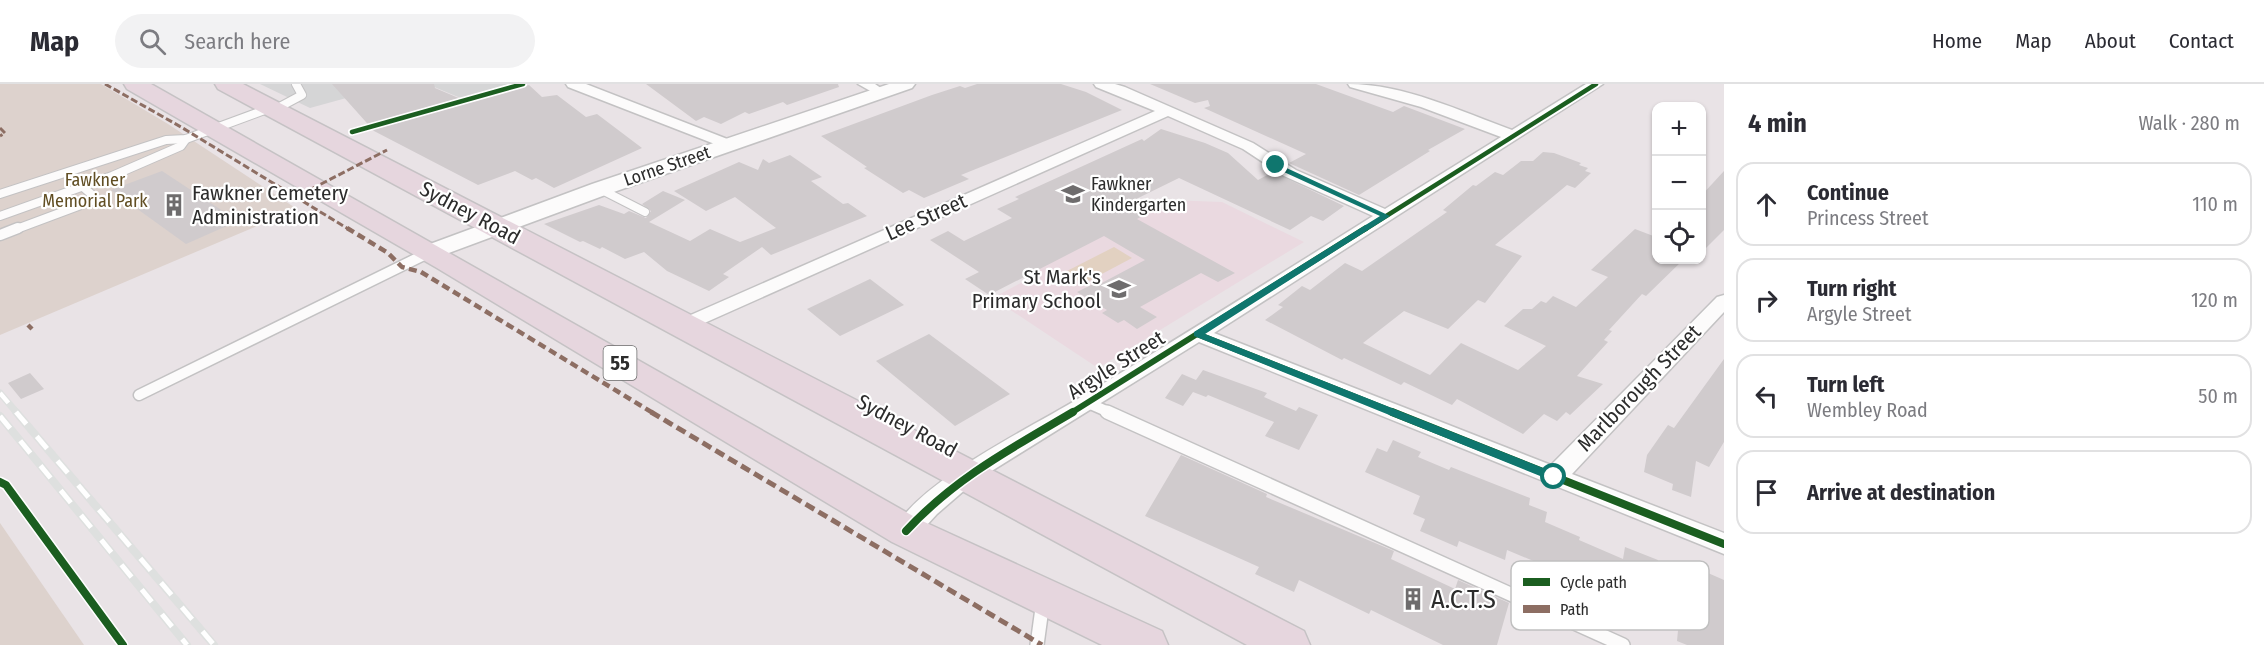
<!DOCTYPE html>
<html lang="en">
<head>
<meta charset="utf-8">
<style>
	:root { --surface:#fff; --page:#f2f2f3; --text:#2b2b33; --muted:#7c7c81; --line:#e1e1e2 }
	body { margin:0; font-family:"Fira Sans Condensed",sans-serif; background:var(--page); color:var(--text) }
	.controls { position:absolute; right:18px; top:18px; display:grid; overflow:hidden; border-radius:12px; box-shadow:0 2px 4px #0004 }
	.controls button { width:54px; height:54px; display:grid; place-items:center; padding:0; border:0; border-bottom:2px solid var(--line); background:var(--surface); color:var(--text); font:30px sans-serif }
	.stop { position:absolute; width:18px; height:18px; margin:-14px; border:4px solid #0f766e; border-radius:50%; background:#fff }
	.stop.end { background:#0f766e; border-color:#fff; box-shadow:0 2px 6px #0008 }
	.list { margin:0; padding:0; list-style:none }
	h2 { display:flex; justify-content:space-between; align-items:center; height:78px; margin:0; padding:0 24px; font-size:26px }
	h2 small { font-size:20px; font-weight:400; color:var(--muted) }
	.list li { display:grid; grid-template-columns:39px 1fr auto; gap:18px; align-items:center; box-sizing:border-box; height:84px; margin:0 12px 12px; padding:0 12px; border:2px solid var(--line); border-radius:18px }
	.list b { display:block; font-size:22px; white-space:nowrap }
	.list p { margin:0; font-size:20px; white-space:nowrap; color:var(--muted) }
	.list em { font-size:20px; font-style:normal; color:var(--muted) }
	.icon { flex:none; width:33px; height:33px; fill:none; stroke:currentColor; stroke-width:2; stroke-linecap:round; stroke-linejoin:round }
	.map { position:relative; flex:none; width:1724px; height:561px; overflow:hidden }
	header { display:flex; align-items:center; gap:36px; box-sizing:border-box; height:84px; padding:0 30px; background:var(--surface); border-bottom:2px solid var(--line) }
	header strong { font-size:28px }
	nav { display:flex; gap:33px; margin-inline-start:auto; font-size:21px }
	.search { width:420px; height:54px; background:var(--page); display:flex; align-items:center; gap:15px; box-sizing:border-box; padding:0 21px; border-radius:33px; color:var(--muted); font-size:22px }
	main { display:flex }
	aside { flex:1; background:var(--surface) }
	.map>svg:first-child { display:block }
</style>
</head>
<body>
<header>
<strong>Map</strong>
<div class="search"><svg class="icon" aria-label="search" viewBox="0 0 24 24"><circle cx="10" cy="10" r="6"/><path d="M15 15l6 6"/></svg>Search here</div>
<nav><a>Home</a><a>Map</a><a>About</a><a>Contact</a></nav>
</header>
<main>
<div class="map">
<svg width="1724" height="561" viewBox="0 0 1724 561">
	<rect width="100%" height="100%" fill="#e9e3e6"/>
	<!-- industrial -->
	<g fill="#d5d5d6">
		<polygon points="260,0 397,0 310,24"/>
		<polygon points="427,0 517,0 463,15"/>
	</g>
	<!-- education -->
	<polygon fill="#ead9e0" points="1140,115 1222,118 1304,158 1098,284 997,217 987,217 1032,193 1007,177 1126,116 1132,119"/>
	<!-- green -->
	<polygon fill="#e2d1c1" points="1114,163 1132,174 1083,200 1065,188"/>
	<!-- cemetery -->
	<g fill="#ddd2cd">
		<polygon points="0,0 101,0 168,40 297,125 0,251"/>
		<polygon points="0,439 84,561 0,561"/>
	</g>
	<!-- building -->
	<g fill="#d0cbcd">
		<polygon points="332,0 434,0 435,4 468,18 529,1 542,13 557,11 586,33 597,30 642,64 554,104 536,94 532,96 515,87 478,101 374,47"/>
		<polygon points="646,0 838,0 839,3 787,21 783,18 749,30 745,28 721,40 704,33 696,37"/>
		<polygon points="977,0 1061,0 1086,8 1122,26 961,91 969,95 924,114 909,106 903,109 864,84 867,83 821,52 932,11 960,2 965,4"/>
		<polygon points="1150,0 1316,0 1393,28 1404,22 1465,45 1428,66 1430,67 1359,111 1289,79 1306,70 1204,24 1210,22 1208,16 1195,19"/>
		<polygon points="1161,45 1205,59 1228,69 1258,96 1273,88 1344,122 1323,137 1311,132 1290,146 1179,94 1130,118 1150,128 1137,135 1235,189 1218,198 1201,189 1140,223 1157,233 1137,245 1124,236 1118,239 1102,229 1107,226 1077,208 1095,199 1098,201 1145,176 1104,152 989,211 965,195 979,188 930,156 948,147 964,157 1012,134 997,125 1019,115 1015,113 1142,55 1144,57"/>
		<polygon points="1543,68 1554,69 1581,79 1579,81 1588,84 1585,87 1591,89 1575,104 1567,101 1495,161 1522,172 1485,219 1478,216 1448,245 1404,227 1363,259 1430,291 1461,259 1518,286 1546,262 1504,242 1523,225 1532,225 1541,217 1546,219 1553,212 1576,223 1608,193 1591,186 1635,145 1656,153 1656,176 1683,176 1646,212 1642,210 1609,246 1612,247 1604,256 1608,258 1577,292 1603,300 1570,331 1566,328 1557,337 1544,330 1523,350 1457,315 1452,321 1404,298 1401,301 1344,274 1342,276 1265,236 1283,223 1278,221 1302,202 1310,206 1345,179 1362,187 1447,128 1443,126 1473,101 1476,102 1495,88 1503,91 1521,77 1533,77"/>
		<polygon points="790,71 822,93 811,97 843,120 848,119 867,132 771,171 762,163 723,190 729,193 709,207 667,187 644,168 625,175 602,163 600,165 583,157 580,158 544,140 599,121 624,130 629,127 646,134 651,127 642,120 663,107 685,116 649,138 690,157 710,145 740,158 776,144 735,113 706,127 674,107 739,78 758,86 763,75 769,79"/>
		<polygon points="162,87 238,137 186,160 111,106"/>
		<polygon points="1724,87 1724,146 1701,169 1701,112"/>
		<polygon points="870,195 904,221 840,252 807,225"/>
		<polygon points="929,250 1010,310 955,342 876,277"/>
		<polygon points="1724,275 1724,358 1709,383 1696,377 1691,413 1672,406 1673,400 1644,388 1647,371 1668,341 1674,344"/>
		<polygon points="1203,286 1267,309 1264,313 1296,327 1299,323 1318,331 1299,366 1265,352 1274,338 1208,311 1206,313 1193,308 1183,322 1165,314 1182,290 1196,296"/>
		<polygon points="30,289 44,305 21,315 8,299"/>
		<polygon points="1393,356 1421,368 1418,373 1449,386 1451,383 1530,414 1529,421 1547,428 1545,438 1580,453 1579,456 1623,475 1625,463 1658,476 1653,510 1599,488 1598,493 1589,490 1584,514 1539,494 1543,481 1507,466 1505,476 1459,457 1457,463 1420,447 1425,435 1413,430 1420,412 1365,388 1377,364 1387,368"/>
		<polygon points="1181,371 1267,410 1266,413 1394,467 1391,475 1455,505 1458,496 1509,519 1497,561 1443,561 1371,526 1369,530 1299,496 1294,508 1255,490 1259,483 1145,432"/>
		<polygon points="1692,482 1724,496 1724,561 1687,561 1677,557 1679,536 1696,544 1700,510 1683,503 1685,483 1692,485"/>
	</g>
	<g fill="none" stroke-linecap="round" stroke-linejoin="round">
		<!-- service-far2 casing -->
		<g stroke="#c3c2c3" stroke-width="10">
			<g id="service-far2">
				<polyline points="274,26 302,11 296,0"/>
				<polyline points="600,105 645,128"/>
				<polyline points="0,110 166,56 186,55 270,24"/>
				<polyline points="0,132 112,92 181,62 186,55"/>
				<polyline points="14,146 97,115 83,103"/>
			</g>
		</g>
		<!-- service-far1 casing -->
		<g stroke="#c3c2c3" stroke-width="13">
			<g id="service-far1">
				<polyline points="0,151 18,144"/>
				<polyline points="139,311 430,168"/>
				<polyline points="1088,319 1111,329"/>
			</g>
		</g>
		<!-- service casing -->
		<g stroke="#c3c2c3" stroke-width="16">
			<g id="service">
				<polyline points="1107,328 1623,561"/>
				<polyline points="1037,561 1043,517"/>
			</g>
		</g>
		<!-- minor casing -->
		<g stroke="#c3c2c3" stroke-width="3">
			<g id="minor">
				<polygon points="566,0 586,0 735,58 738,61 730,66 725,64 568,3"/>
				<polygon points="858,0 875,0 888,9 881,13"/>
				<path d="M1094,0H1115L1125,3L1253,59L1296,86L1385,125L1501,53L1421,23L1350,3L1348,0C1404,0 1460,27 1512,46L1586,0H1603L1214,249L1551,381L1717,213L1724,211V228L1572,390L1724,449V470L1199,258L974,398L937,430L915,454L906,457L897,454L893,447C920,396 1031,344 1081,313C1179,254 1276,193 1373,132L1284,92L1243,65L1168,32L691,245L684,247L677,245L674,241L677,237L1155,27L1096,3Z"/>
			</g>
		</g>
		<!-- tertiary casing -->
		<g stroke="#c3c2c3" stroke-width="3">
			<polygon id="tertiary" points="889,0 915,0 912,4 608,110 438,173 430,175 422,173 418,168 422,163 592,100"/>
		</g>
		<!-- trunk casing -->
		<g stroke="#c5c2c4" stroke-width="3">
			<g id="trunk">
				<polygon points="124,0 151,0 920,436 1162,547 1168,561 1102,561 892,458 437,184 127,5"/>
				<polygon points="215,0 243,0 1304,547 1310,561 1247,561 218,5"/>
			</g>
		</g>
		<!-- service-far2 -->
		<use href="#service-far2" stroke="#fcfbfb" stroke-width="8"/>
		<!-- service-far1 -->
		<use href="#service-far1" stroke="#fcfbfb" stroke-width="10"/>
		<!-- service -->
		<use href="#service" stroke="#fcfbfb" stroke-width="13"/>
		<!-- minor -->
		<use href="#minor" fill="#fcfbfb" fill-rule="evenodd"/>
		<!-- tertiary -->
		<use href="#tertiary" fill="#fcfbfb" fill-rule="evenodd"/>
		<!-- trunk -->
		<use href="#trunk" fill="#e6d6de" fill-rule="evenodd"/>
		<!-- rail-far1 casing -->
		<g stroke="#dee0df" stroke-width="7">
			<polyline id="rail-far1" points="0,309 17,329"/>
		</g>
		<!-- rail casing -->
		<g stroke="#dee0df" stroke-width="8">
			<g id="rail">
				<polyline points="16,328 214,561"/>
				<polyline points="0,332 187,561"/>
			</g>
		</g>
		<!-- rail-far1 -->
		<use href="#rail-far1" stroke="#fff" stroke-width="4.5" stroke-dasharray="13" stroke-linecap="butt"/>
		<!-- rail -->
		<use href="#rail" stroke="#fff" stroke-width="5" stroke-dasharray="16" stroke-linecap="butt"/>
		<!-- quiet-far2 -->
		<g stroke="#8d6e63" stroke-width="3" stroke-dasharray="7 3" stroke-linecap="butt">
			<polyline points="105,0 181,43 350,146"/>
			<polyline points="0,44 5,49 0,52"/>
			<polyline points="294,114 387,66"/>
		</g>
		<!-- quiet-far1 -->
		<g stroke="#8d6e63" stroke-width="4.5" stroke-dasharray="8 4.5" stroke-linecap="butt">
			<polyline points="347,144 388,169 402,183 421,188 653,329"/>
			<polyline points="28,241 32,245"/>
		</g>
		<!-- quiet -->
		<polyline stroke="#8d6e63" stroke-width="5" stroke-dasharray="10 5" stroke-linecap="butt" points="651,328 1042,561"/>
		<!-- cycleway-far2 casing -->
		<g stroke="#fff" stroke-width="8">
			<g id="cycleway-far2">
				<polyline points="352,48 523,0"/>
				<polyline points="1364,146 1596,0"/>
			</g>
		</g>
		<!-- cycleway-far1 casing -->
		<g stroke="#fff" stroke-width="10">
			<g id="cycleway-far1">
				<polyline points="1197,250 1396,329"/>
				<polyline points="1071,329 1366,144"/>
			</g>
		</g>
		<!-- cycleway casing -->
		<g stroke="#fff" stroke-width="11">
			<g id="cycleway">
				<polyline points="1392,328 1724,460"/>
				<polyline points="0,398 6,401 123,561"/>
				<path d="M906,447C955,394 1012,364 1073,328"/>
			</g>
		</g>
		<!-- cycleway-far2 -->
		<use href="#cycleway-far2" stroke="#1b5e20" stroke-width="4.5"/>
		<!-- cycleway-far1 -->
		<use href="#cycleway-far1" stroke="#1b5e20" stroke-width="6"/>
		<!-- cycleway -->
		<use href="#cycleway" stroke="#1b5e20" stroke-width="8"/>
	</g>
	<!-- route -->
	<polygon fill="#0f766e" points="1273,80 1278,80 1390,132 1205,250 1558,390 1558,396 1550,396 1194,252 1194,248 1380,132 1273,83"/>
	<!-- icons -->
	<defs>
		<g id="school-bare" transform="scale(1.8)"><path d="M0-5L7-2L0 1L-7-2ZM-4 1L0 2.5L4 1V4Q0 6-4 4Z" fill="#6e6c6d" stroke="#fff" stroke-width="2.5" paint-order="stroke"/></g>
		<g id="building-bare" transform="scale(1.8)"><path d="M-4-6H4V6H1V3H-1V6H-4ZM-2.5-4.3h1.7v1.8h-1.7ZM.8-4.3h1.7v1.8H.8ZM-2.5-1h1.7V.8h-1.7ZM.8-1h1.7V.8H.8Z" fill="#6e6c6d" stroke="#fff" stroke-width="2.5" paint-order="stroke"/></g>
	</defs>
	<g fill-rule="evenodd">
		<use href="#school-bare" x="1073" y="110"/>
		<use href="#building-bare" x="174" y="121"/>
		<use href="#school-bare" x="1119" y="205"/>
		<use href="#building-bare" x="1413" y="515"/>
	</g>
	<g text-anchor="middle" stroke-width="4.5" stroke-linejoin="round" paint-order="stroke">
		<!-- far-street labels -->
		<g font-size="18" fill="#2c2c2c" stroke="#fff">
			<text transform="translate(667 82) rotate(-19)" y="6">Lorne Street</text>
		</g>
		<!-- far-park labels -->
		<g font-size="18" fill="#614e23" stroke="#fff">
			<text x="95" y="102">Fawkner<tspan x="95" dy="21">Memorial Park</tspan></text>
		</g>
		<!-- far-poi labels -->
		<g font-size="18" fill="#2c2c2c" stroke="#fff" text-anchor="start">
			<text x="1091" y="106">Fawkner<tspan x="1091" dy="21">Kindergarten</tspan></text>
		</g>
		<!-- shield labels -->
		<rect fill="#fff" stroke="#6b6b6b" stroke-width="1.5" x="603.5" y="262" width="33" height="34" rx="4.5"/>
		<g font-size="20" font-weight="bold" fill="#2c2c2c">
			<text x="620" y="286">55</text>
		</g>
		<!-- poi labels -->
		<g font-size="21" fill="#2c2c2c" stroke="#fff" text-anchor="start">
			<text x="192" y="116">Fawkner Cemetery<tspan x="192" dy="24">Administration</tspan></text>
			<text x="1101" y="200" text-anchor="end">St Mark's<tspan x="1101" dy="24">Primary School</tspan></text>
		</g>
		<!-- street labels -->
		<g font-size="21" fill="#2c2c2c" stroke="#fff">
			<text transform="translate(470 129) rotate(28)" y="7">Sydney Road</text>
			<text transform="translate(926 133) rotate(-24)" y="7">Lee Street</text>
			<text transform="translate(1116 281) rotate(-32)" y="7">Argyle Street</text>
			<text transform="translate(1639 304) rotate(-46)" y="7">Marlborough Street</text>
			<text transform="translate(907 342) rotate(28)" y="7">Sydney Road</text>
		</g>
		<!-- near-poi labels -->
		<g font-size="26" fill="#2c2c2c" stroke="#fff" text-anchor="start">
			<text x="1431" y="524">A.C.T.S</text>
		</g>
	</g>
	<!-- legend -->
	<rect x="1511" y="477" width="198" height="69" rx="9" fill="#fff" stroke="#c0c0c0" stroke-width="1.5"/>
	<rect x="1523" y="494" width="27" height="8" fill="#1b5e20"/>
	<rect x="1523" y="521" width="27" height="8" fill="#8d6e63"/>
	<g font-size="16" fill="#2c2c2c">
		<text x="1560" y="504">Cycle path</text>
		<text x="1560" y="531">Path</text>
	</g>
</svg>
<div class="controls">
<button>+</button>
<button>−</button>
<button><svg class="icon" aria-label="locate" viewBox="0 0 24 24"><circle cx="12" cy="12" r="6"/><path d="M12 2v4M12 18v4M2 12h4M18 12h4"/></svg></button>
</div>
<div class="stop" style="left:1554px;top:393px"></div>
<div class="stop end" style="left:1276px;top:81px"></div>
</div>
<aside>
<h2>4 min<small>Walk · 280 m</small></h2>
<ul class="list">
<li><svg class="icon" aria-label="ahead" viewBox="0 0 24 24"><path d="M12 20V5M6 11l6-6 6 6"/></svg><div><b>Continue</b><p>Princess Street</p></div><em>110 m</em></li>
<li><svg class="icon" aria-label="right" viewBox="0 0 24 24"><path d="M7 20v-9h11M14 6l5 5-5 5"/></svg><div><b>Turn right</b><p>Argyle Street</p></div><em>120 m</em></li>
<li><svg class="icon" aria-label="left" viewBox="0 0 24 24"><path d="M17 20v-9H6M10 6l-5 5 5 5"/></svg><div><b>Turn left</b><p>Wembley Road</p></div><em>50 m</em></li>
<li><svg class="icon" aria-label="arrive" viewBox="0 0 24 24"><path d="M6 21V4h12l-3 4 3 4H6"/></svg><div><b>Arrive at destination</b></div></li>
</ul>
</aside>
</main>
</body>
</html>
